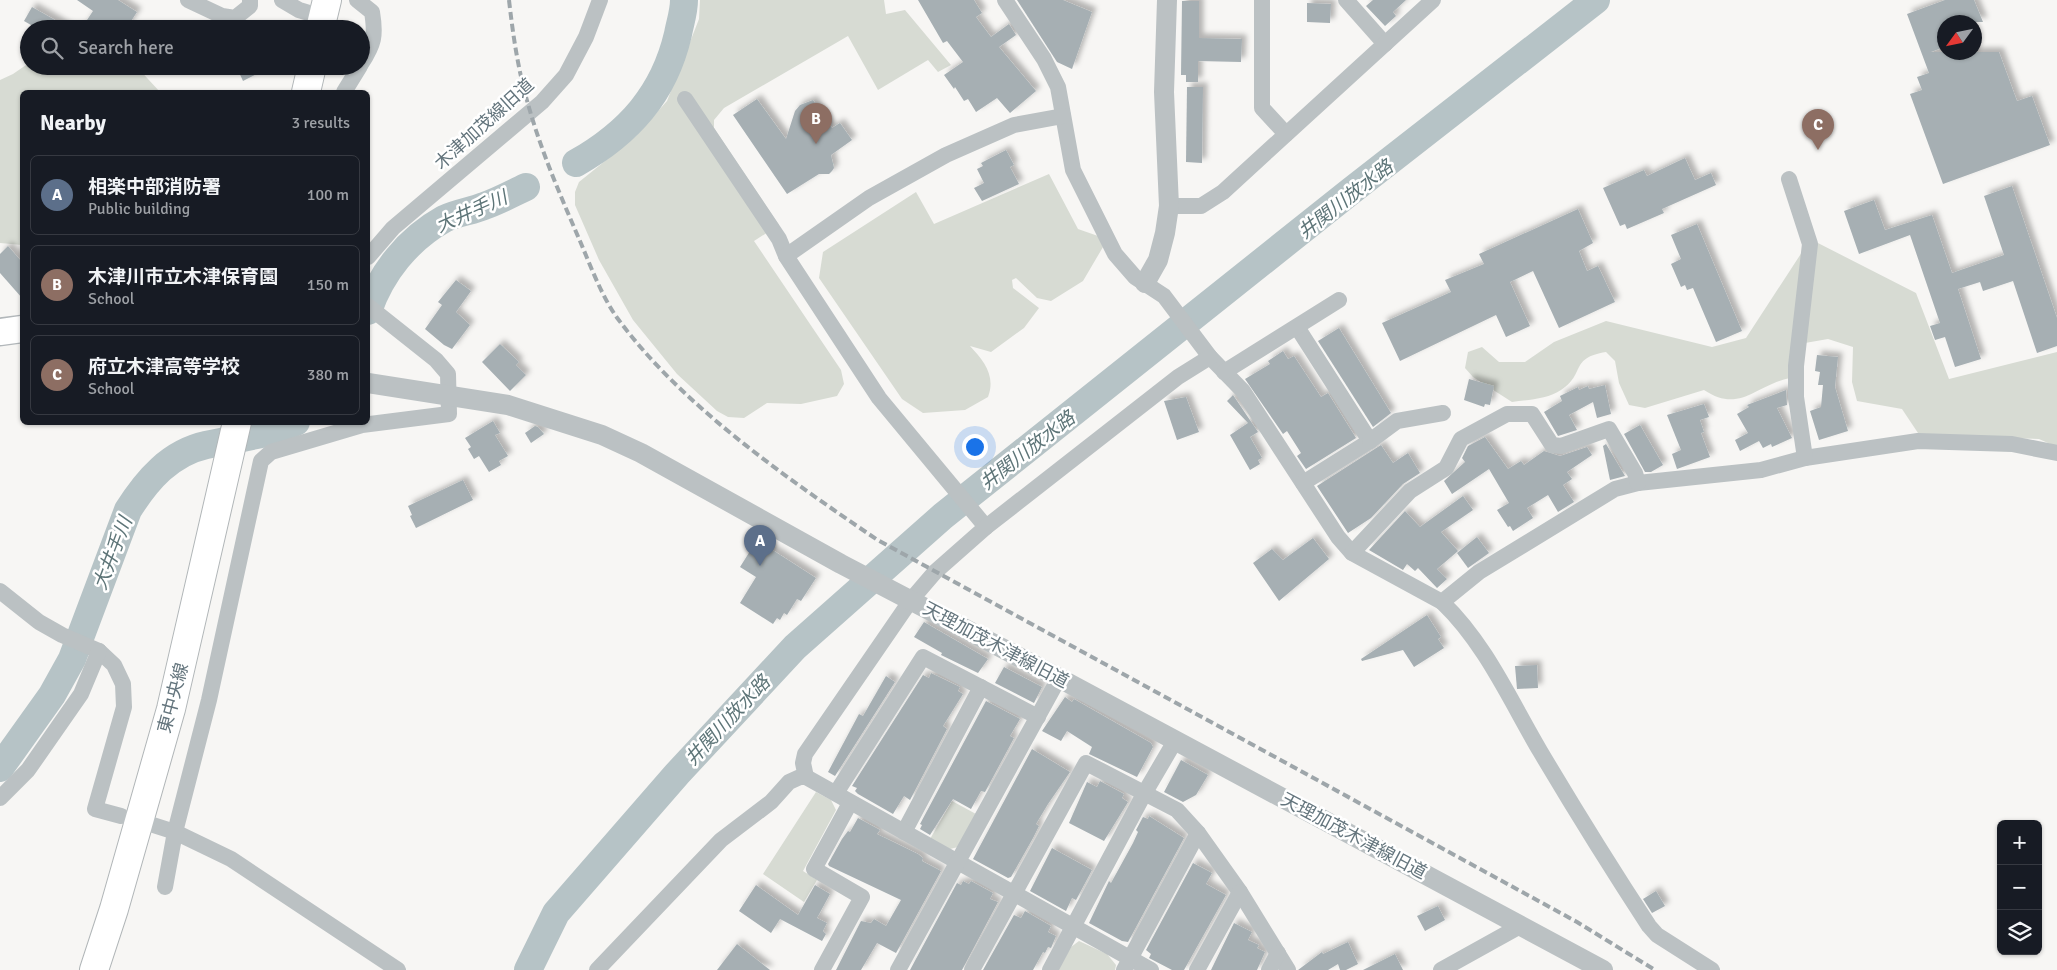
<!DOCTYPE html>
<html lang="en">
<head>
<meta charset="utf-8">
<style>
	:root { --surface:#171b24; --page:#20242c; --text:#f1f3f6; --muted:#9ea1a6; --line:#363941; --accent:#1a73e8 }
	body { margin:0; font-family:Signika,"Noto Sans JP",sans-serif; background:var(--page); color:var(--text) }
	.controls { position:absolute; right:15px; bottom:15px; display:grid; overflow:hidden; border-radius:8px; box-shadow:0 1px 4px #0004 }
	.controls button { width:45px; height:45px; display:grid; place-items:center; padding:0; border:0; border-bottom:1px solid var(--line); background:var(--surface); color:var(--text); font:25px sans-serif }
	.compass { position:absolute; left:1937px; top:15px; width:45px; height:45px; border-radius:50%; background:var(--surface); box-shadow:0 1px 4px #0004; rotate:237deg }
	.you { position:absolute; left:974px; top:446px; width:18px; height:18px; margin:-12px; border:4px solid #fff; border-radius:50%; background:#1a73e8; box-shadow:0 0 0 8px #1a73e833 }
	.badge { display:grid; place-items:center; width:32px; height:32px; border-radius:50%; background:var(--accent); color:#fff; font-size:16px; font-weight:700 }
	.pin { position:absolute; translate:-50% -41px; filter:drop-shadow(0 1px 2px #0008) }
	.pin::after { content:''; position:absolute; top:26px; width:18px; height:15px; background:inherit; clip-path:polygon(0 0,100% 0,50% 100%) }
	.list { margin:0; padding:0; list-style:none }
	h2 { display:flex; justify-content:space-between; align-items:center; height:65px; margin:0; padding:0 20px; font-size:21px }
	h2 small { font-size:16px; font-weight:400; color:var(--muted) }
	.list li { display:grid; grid-template-columns:32px 1fr auto; gap:15px; align-items:center; box-sizing:border-box; height:80px; margin:0 10px 10px; padding:0 10px; border:1px solid var(--line); border-radius:8px }
	.list b { display:block; font-size:19px; white-space:nowrap }
	.list p { margin:0; font-size:16px; white-space:nowrap; color:var(--muted) }
	.list em { font-size:16px; font-style:normal; color:var(--muted) }
	.icon { flex:none; width:28px; height:28px; fill:none; stroke:currentColor; stroke-width:2; stroke-linecap:round; stroke-linejoin:round }
	.map { position:relative; flex:none; width:2057px; height:970px; overflow:hidden }
	.search { position:absolute; background:var(--surface); box-shadow:0 1px 4px #0004; left:20px; top:20px; width:350px; height:55px; display:flex; align-items:center; gap:12px; box-sizing:border-box; padding:0 18px; border-radius:28px; color:var(--muted); font-size:19px }
	.panel { position:absolute; background:var(--surface); box-shadow:0 1px 4px #0004; left:20px; top:90px; width:350px; height:335px; border-radius:8px }
	.map>svg:first-child { display:block }
</style>
</head>
<body>
<div class="map">
<svg width="2057" height="970" viewBox="0 0 2057 970">
	<defs>
		<filter id="shadow"><feDropShadow dx="4.5" dy="-4.5" stdDeviation="2.5" flood-color="#0004"/></filter>
	</defs>
	<rect width="100%" height="100%" fill="#f7f6f4"/>
	<!-- green -->
	<g fill="#d7dbd3">
		<polygon points="700,0 884,0 886,14 905,10 951,65 938,72 928,60 878,90 848,36 724,108 714,120 714,128 779,225 754,241 841,370 844,384 837,396 801,404 767,403 744,418 728,417 717,411 677,374 633,320 599,260 575,205 575,192 579,182 636,136 667,101 699,19"/>
		<polygon points="29,63 29,66 136,66 160,92 22,92 22,245 0,243 0,80 13,74"/>
		<path d="M1049,174L1078,229L1098,236L1103,247L1083,281L1051,301L1037,298L1016,278L1012,280L1013,288L1039,308L1024,328L991,352L970,346C984,361 996,376 988,397L965,410L923,413L902,399L819,278L823,252L916,192L934,224Z"/>
		<polygon points="1814,241 1916,293 1949,379 2057,352 2057,447 2039,439 1920,436 1902,409 1857,401 1852,382 1853,347 1828,339 1805,343"/>
		<path d="M1804,249L1790,378C1755,385 1740,414 1704,390L1645,408L1629,405L1619,383L1615,361L1606,352C1569,358 1586,374 1561,390C1548,399 1527,400 1512,402L1473,377L1465,368L1468,352L1482,347L1499,362H1525L1554,342L1606,321L1712,347L1746,338Z"/>
		<polygon points="816,792 831,800 836,810 803,871 817,880 804,902 763,874"/>
		<polygon points="952,801 976,814 958,847 950,849 930,839"/>
		<polygon points="1079,941 1107,954 1116,965 1115,970 1058,970 1071,947"/>
	</g>
	<g fill="none" stroke-linecap="round" stroke-linejoin="round">
		<!-- river -->
		<g stroke="#b6c3c6" stroke-width="28">
			<path d="M576,163C629,133 664,94 678,34C680,23 684,12 684,0"/>
			<path d="M368,311C381,273 408,239 444,219C456,213 472,211 484,206C499,201 513,193 526,187"/>
			<path d="M0,768L52,695L72,659L128,510C147,480 170,453 206,445C236,438 267,436 296,422"/>
			<polyline points="528,970 556,913 677,774 795,647 943,516 1351,191 1596,0"/>
		</g>
	</g>
	<!-- building -->
	<g fill="#a6afb3" filter="url(#shadow)">
		<polygon points="77,0 118,0 137,12 126,29 81,29 93,11"/>
		<polygon points="918,0 974,0 982,13 976,17 991,37 1009,24 1016,35 999,47 1036,91 1010,113 997,98 976,112 968,99 964,101 955,87 954,89 944,75 963,62 947,41 943,43"/>
		<polygon points="1017,0 1063,0 1092,12 1072,69 1057,62"/>
		<polygon points="1373,0 1406,0 1393,12 1396,16 1385,26 1366,6"/>
		<polygon points="1945,0 1974,0 1983,22 1944,22 1944,47 1931,52 1999,52 2017,101 2032,96 2050,145 1943,184 1910,94 1922,90 1917,77 1929,73 1907,14"/>
		<polygon points="1182,1 1199,1 1199,38 1242,39 1241,62 1198,61 1198,82 1186,82 1186,75 1181,75"/>
		<polygon points="1307,3 1331,4 1330,23 1307,22"/>
		<polygon points="32,7 55,20 70,29 38,29 24,21"/>
		<polygon points="236,66 272,66 243,81"/>
		<polygon points="1187,87 1203,87 1202,163 1186,162"/>
		<polygon points="757,99 786,139 795,111 800,105 813,100 832,128 840,123 852,140 831,155 834,168 832,171 829,174 819,174 787,194 733,115"/>
		<polygon points="1006,150 1014,165 1010,167 1019,184 982,201 974,188 984,183 977,169 983,166 981,163"/>
		<polygon points="1685,158 1695,180 1711,173 1716,185 1662,209 1664,213 1627,229 1625,224 1620,226 1603,188 1644,170 1647,176"/>
		<polygon points="2012,186 2057,318 2057,346 2037,353 2013,281 1983,291 1980,282 1958,289 1981,359 1955,367 1945,337 1935,340 1930,326 1940,323 1910,235 1859,254 1844,211 1874,200 1885,230 1932,215 1952,273 2004,255 1984,196"/>
		<polygon points="1578,209 1593,243 1579,251 1587,271 1598,266 1615,302 1559,328 1533,271 1510,282 1530,326 1506,337 1496,315 1400,361 1382,323 1451,292 1445,280 1484,264 1479,254"/>
		<polygon points="1697,224 1742,331 1716,342 1693,288 1687,290 1685,285 1681,287 1671,264 1681,259 1671,235"/>
		<polygon points="8,246 22,262 22,298 0,273 0,254"/>
		<polygon points="456,280 471,291 456,312 470,325 452,349 444,345 425,329 442,305 438,302"/>
		<polygon points="1339,328 1391,413 1373,427 1318,341"/>
		<polygon points="500,344 519,362 516,365 526,375 510,391 482,362"/>
		<polygon points="1283,351 1288,359 1294,356 1321,397 1328,393 1356,438 1306,469 1297,456 1301,453 1287,431 1283,434 1245,379 1270,364 1268,361"/>
		<polygon points="1817,355 1838,357 1835,387 1848,431 1819,440 1810,411 1821,407 1823,385 1818,385 1820,372 1815,371"/>
		<polygon points="1469,379 1494,386 1490,405 1485,404 1484,407 1464,400"/>
		<polygon points="1605,385 1611,414 1597,418 1593,402 1569,415 1577,430 1558,436 1544,412 1562,401 1560,396 1578,387 1579,390 1588,386 1589,389"/>
		<polygon points="1786,390 1787,405 1777,408 1792,438 1772,447 1771,444 1763,448 1759,441 1740,451 1735,440 1748,433 1737,414 1749,407 1747,405"/>
		<polygon points="1233,395 1258,432 1250,437 1262,458 1258,460 1260,464 1250,470 1230,435 1248,423 1227,401"/>
		<polygon points="1186,397 1199,432 1177,440 1164,401"/>
		<polygon points="1704,404 1709,417 1700,420 1704,432 1701,433 1710,457 1677,469 1672,454 1681,450 1667,415"/>
		<polygon points="493,421 500,433 495,435 508,456 499,461 501,465 489,472 479,456 474,459 468,449 471,447 465,438"/>
		<polygon points="1640,425 1663,465 1651,472 1645,472 1624,434"/>
		<polygon points="535,426 538,427 544,434 531,443 525,433"/>
		<polygon points="1485,437 1508,469 1521,461 1524,465 1544,451 1560,456 1587,447 1592,455 1567,472 1572,479 1563,485 1574,502 1558,512 1548,495 1527,508 1533,518 1513,531 1510,526 1508,527 1497,510 1509,503 1489,469 1452,494 1444,481 1465,462 1462,458 1468,446"/>
		<polygon points="1606,444 1625,476 1610,480 1603,446"/>
		<polygon points="1381,445 1393,463 1408,453 1420,473 1403,484 1371,518 1348,533 1317,486"/>
		<polygon points="463,480 473,500 416,528 410,516 412,515 408,506"/>
		<polygon points="1463,496 1473,510 1441,532 1458,551 1437,569 1447,579 1437,588 1418,568 1415,571 1407,564 1403,570 1369,550 1405,511 1420,527"/>
		<polygon points="1477,537 1489,553 1468,568 1457,553"/>
		<polygon points="1313,538 1329,559 1279,601 1253,563 1272,549 1283,560"/>
		<polygon points="757,540 816,578 801,601 797,599 787,615 784,613 780,620 777,618 773,624 740,603 756,577 740,567"/>
		<polygon points="1427,615 1441,637 1438,639 1444,648 1414,667 1403,650 1362,661 1361,659"/>
		<polygon points="924,622 988,659 978,673 941,655 942,653 914,637"/>
		<polygon points="1537,665 1538,688 1517,689 1515,666"/>
		<polygon points="1004,667 1042,687 1034,703 995,683"/>
		<polygon points="931,673 960,687 958,691 963,694 943,726 947,729 910,800 904,796 893,814 858,794 855,791 857,788 852,786 923,675 929,678"/>
		<polygon points="886,676 895,682 835,776 828,772 859,714 863,716"/>
		<polygon points="1065,697 1072,702 1074,699 1151,743 1153,747 1137,777 1089,754 1092,747 1067,731 1061,741 1042,731"/>
		<polygon points="986,701 1022,720 1020,719 1010,736 1014,738 985,792 981,791 971,809 953,799 930,835 920,829 922,825 920,824"/>
		<polygon points="1032,749 1070,772 1048,804 1036,824 1039,826 1033,838 1011,877 1008,878 973,859"/>
		<polygon points="1181,760 1208,775 1196,795 1183,802 1164,792"/>
		<polygon points="1100,781 1124,794 1122,798 1128,802 1104,841 1069,823 1087,782 1097,787"/>
		<polygon points="1149,816 1184,838 1128,942 1122,941 1089,923 1109,881 1111,883 1133,843 1138,832 1136,830 1143,817 1148,819"/>
		<polygon points="858,818 880,830 877,834 918,854 923,858 922,861 941,871 896,953 877,943 861,970 836,970 861,921 871,923 874,919 886,926 901,900 829,866 828,864 842,839 848,831 850,832"/>
		<polygon points="1052,848 1092,870 1076,900 1072,898 1066,911 1030,891"/>
		<polygon points="1193,863 1212,873 1206,884 1226,895 1184,970 1172,970 1149,958 1151,954 1146,950"/>
		<polygon points="963,881 969,884 971,881 993,893 990,899 998,902 962,970 910,970 957,883 961,885"/>
		<polygon points="756,885 798,915 815,885 830,894 817,918 827,923 823,931 826,934 822,941 780,919 771,933 739,911"/>
		<polygon points="1656,891 1665,906 1652,913 1643,899"/>
		<polygon points="1438,906 1445,920 1425,931 1417,916"/>
		<polygon points="1025,911 1051,926 1048,932 1056,936 1051,948 1048,947 1045,953 1043,952 1033,970 983,970 1014,915 1021,918"/>
		<polygon points="1234,923 1252,932 1248,940 1259,945 1257,948 1265,952 1257,970 1211,970"/>
		<polygon points="1348,942 1358,964 1346,970 1340,970 1338,964 1328,970 1298,970 1322,952 1323,954"/>
		<polygon points="737,944 770,970 717,970"/>
		<polygon points="1395,954 1403,970 1363,970"/>
	</g>
	<g fill="none" stroke-linecap="round" stroke-linejoin="round">
		<!-- primary casing -->
		<g stroke="#b2b7ba" stroke-width="29">
			<polyline id="primary" points="0,332 22,329"/>
		</g>
		<!-- trunk casing -->
		<g stroke="#b1b6b8" stroke-width="30">
			<g id="trunk">
				<polyline points="320,29 327,0"/>
				<polyline points="306,92 312,66"/>
				<polyline points="94,970 114,909 171,709 237,422"/>
			</g>
		</g>
		<!-- minor -->
		<g stroke="#bbc1c3" stroke-width="16">
			<polyline points="188,0 222,16 235,18 250,6 250,0"/>
			<polyline points="282,0 299,10 322,17"/>
			<path d="M357,0L372,12C376,36 374,44 361,64"/>
			<polyline points="1005,0 1044,59 1058,87 1073,170 1115,254 1135,277 1164,296 1210,357 1243,391 1338,537 1352,553 1442,602 1479,572 1615,489 1638,483 1761,470 1805,458 1918,441 2012,444 2057,453"/>
			<polyline points="1262,0 1262,108 1286,134"/>
			<polyline points="1346,0 1385,44"/>
			<polyline points="344,92 360,66"/>
			<polyline points="685,99 779,239 786,256 879,398 986,527"/>
			<polyline points="1789,179 1810,244 1796,366 1796,397 1805,458"/>
			<polyline points="1169,206 1201,206 1223,192 1433,0"/>
			<polyline points="786,256 869,198 946,155 1014,125 1063,116"/>
			<polyline points="368,257 393,228 542,102 566,75 586,37 600,0"/>
			<polyline points="1297,327 1370,441 1303,483"/>
			<polyline points="1224,372 1339,300"/>
			<polyline points="1370,441 1397,421 1443,413"/>
			<polyline points="1352,553 1410,491 1446,468 1461,439 1507,414 1532,414 1552,445 1561,446 1609,429 1635,473 1638,483"/>
			<polyline points="0,591 39,622 62,635 99,651 114,665 123,684 124,707 95,809 121,816"/>
			<path d="M1442,602C1485,643 1510,700 1540,751C1575,810 1611,868 1649,926L1657,935L1712,970"/>
			<polyline points="806,777 803,763 805,754 911,600 935,572 986,527 1178,377 1210,357"/>
			<polyline points="836,793 923,657 1038,717"/>
			<polyline points="0,798 28,770 81,694 99,651"/>
			<polyline points="150,824 175,832 231,859 398,970"/>
			<polyline points="904,832 981,687"/>
			<polyline points="165,887 175,832 209,700 261,461 271,452 362,425 449,414 448,374 436,360 368,306"/>
			<polyline points="597,970 721,840 771,802 789,782 800,777 806,777 1151,970"/>
			<polyline points="822,970 862,897 814,869 850,803"/>
			<polyline points="898,970 1059,678"/>
			<polyline points="972,970 1086,763 1177,810 1198,833 1240,892 1288,970"/>
			<polyline points="1050,970 1144,794 1175,741"/>
			<polyline points="1124,970 1198,833"/>
			<polyline points="1197,970 1240,892"/>
			<polyline points="1269,970 1278,953"/>
			<polyline points="1441,970 1522,925"/>
		</g>
		<!-- tertiary -->
		<g stroke="#bbc1c3" stroke-width="20">
			<polyline points="1145,283 1158,260 1165,233 1169,206 1164,92 1167,0"/>
			<polyline points="368,383 508,405 602,435 641,453 841,564 1059,678 1603,970"/>
		</g>
		<!-- primary -->
		<use href="#primary" stroke="#fff" stroke-width="26"/>
		<!-- trunk -->
		<use href="#trunk" stroke="#fff" stroke-width="28"/>
		<!-- rail -->
		<path stroke="#9ea6aa" stroke-width="4" stroke-dasharray="8 4" stroke-linecap="butt" d="M509,0C513,35 518,70 528,104C541,151 561,197 580,241C591,267 602,297 618,319C683,407 787,478 876,539L1577,922L1655,970"/>
	</g>
	<g text-anchor="middle" stroke-width="5" stroke-linejoin="round" paint-order="stroke">
		<!-- street labels -->
		<g font-size="18" fill="#64757d" stroke="#fff">
			<text transform="translate(484 124) rotate(-42)" y="6">木津加茂線旧道</text>
			<text transform="translate(996 645) rotate(28)" y="6">天理加茂木津線旧道</text>
			<text transform="translate(173 698) rotate(-75)" y="6">東中央線</text>
			<text transform="translate(1354 836) rotate(28)" y="6">天理加茂木津線旧道</text>
		</g>
		<!-- water labels -->
		<g font-size="19" font-style="italic" fill="#5e7578" stroke="#fff">
			<text transform="translate(1345 199) rotate(-38)" y="7">井関川放水路</text>
			<text transform="translate(471 211) rotate(-24)" y="7">大井手川</text>
			<text transform="translate(1027 450) rotate(-38)" y="7">井関川放水路</text>
			<text transform="translate(112 553) rotate(-69)" y="7">大井手川</text>
			<text transform="translate(727 720) rotate(-47)" y="7">井関川放水路</text>
		</g>
	</g>
</svg>
<div class="controls">
<button>+</button>
<button>−</button>
<button><svg class="icon" aria-label="layers" viewBox="0 0 24 24"><path d="M12 4l9 5-9 5-9-5zM3 14l9 5 9-5"/></svg></button>
</div>
<svg class="compass" viewBox="-18 -18 36 36"><path d="M0-13l5 13h-10z" fill="#e53935"/><path d="M0 13l5-13h-10z" fill="#9ea1a6"/></svg>
<div class="you"></div>
<div class="pin badge" style="left:760px;top:566px;background:#5c6f8a">A</div>
<div class="pin badge" style="left:816px;top:144px;background:#8d6e63">B</div>
<div class="pin badge" style="left:1818px;top:150px;background:#8d6e63">C</div>
<div class="search"><svg class="icon" aria-label="search" viewBox="0 0 24 24"><circle cx="10" cy="10" r="6"/><path d="M15 15l6 6"/></svg>Search here</div>
<section class="panel">
<h2>Nearby<small>3 results</small></h2>
<ul class="list">
<li><span class="badge" style="background:#5c6f8a">A</span><div><b>相楽中部消防署</b><p>Public building</p></div><em>100 m</em></li>
<li><span class="badge" style="background:#8d6e63">B</span><div><b>木津川市立木津保育園</b><p>School</p></div><em>150 m</em></li>
<li><span class="badge" style="background:#8d6e63">C</span><div><b>府立木津高等学校</b><p>School</p></div><em>380 m</em></li>
</ul>
</section>
</div>
</body>
</html>
